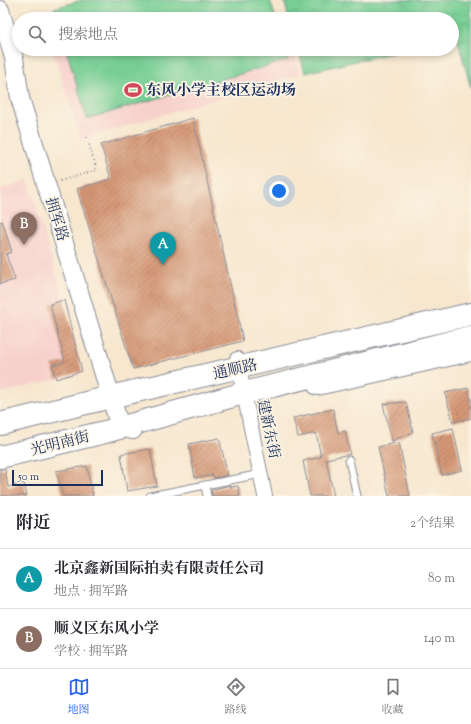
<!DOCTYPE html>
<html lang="zh">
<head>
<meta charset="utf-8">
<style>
	:root { --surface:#fff; --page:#f2f2f3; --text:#2b2b33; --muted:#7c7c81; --line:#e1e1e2; --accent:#2563eb }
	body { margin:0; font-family:"Sorts Mill Goudy","Noto Serif SC",serif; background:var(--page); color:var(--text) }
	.scale { position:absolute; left:12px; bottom:10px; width:91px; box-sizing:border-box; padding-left:4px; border:2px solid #1b2f5e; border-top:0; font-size:11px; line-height:14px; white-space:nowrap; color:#1b2f5e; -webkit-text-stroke:3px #fcf5e5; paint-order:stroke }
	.you { position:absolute; left:279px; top:191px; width:14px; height:14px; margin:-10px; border:3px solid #fff; border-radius:50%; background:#1a73e8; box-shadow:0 0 0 6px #1a73e833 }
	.badge { display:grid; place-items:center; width:26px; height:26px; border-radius:50%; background:var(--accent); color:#fff; font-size:13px; font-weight:700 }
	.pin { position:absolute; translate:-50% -33px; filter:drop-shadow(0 1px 2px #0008) }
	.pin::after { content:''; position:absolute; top:21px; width:14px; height:12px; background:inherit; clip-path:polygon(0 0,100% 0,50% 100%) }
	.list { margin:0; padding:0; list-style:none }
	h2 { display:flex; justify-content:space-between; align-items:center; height:52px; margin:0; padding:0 16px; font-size:17px }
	h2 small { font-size:13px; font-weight:400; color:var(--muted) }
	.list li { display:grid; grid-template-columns:26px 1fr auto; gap:12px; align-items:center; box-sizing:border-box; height:60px; padding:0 16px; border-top:1px solid var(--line) }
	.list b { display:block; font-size:15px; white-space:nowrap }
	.list p { margin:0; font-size:13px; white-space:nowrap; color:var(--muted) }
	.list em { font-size:13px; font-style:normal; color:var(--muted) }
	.icon { flex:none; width:22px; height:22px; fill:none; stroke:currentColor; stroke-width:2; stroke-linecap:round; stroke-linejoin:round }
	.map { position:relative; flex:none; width:471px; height:496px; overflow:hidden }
	.search { position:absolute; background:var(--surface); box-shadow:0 2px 6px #0003; left:12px; right:12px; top:12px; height:44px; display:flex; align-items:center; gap:10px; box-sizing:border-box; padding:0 14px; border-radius:22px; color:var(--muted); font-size:15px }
	.sheet { height:172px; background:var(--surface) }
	nav { display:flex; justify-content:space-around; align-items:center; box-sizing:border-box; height:56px; border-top:1px solid var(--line); background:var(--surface); font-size:11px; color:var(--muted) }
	nav a { display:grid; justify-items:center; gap:2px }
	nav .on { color:var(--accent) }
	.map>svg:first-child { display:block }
</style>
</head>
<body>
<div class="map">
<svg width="471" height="496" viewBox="0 0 471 496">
	<defs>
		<pattern id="park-crowns" width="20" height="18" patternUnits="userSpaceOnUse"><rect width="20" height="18" fill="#77ce94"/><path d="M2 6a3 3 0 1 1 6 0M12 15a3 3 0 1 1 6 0" fill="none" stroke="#66b182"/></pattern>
		<pattern id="building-hatch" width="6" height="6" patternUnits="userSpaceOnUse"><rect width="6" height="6" fill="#d59776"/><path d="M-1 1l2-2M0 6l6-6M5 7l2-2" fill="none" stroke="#ac7c64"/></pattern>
	</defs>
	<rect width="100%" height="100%" fill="#fcf5e5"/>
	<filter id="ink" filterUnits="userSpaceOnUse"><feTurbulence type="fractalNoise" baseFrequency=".025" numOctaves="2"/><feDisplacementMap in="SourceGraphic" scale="8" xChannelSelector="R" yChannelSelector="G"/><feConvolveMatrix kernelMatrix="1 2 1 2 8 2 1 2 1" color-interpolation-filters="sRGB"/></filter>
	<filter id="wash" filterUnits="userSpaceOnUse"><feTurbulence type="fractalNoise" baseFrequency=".012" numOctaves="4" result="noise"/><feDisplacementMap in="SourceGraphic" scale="16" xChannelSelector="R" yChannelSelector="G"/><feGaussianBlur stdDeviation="0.9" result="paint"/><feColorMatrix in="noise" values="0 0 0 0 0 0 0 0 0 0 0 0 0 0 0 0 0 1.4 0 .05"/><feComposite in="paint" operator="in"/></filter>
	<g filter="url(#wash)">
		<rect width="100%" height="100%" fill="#f7e7cf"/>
		<!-- built -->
		<g fill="#f7d0cc">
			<polygon points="52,49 292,49 300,74 81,139"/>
			<polygon points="28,180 64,300 82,373 0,393 0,189"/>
		</g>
		<!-- park -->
		<g fill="url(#park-crowns)" stroke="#497e79">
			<polygon points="284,0 471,0 471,89 457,37 452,38 452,19 289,19"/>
			<polygon points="298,49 407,49 305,73"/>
		</g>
		<!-- pitch -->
		<g fill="#77ce94" stroke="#497e79">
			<polygon points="82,0 270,0 276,19 58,19 54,8"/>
			<polygon points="66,49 285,49 288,60 87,119"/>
		</g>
		<g id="blocks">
			<!-- building -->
			<g fill="url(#building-hatch)">
				<polygon points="193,118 243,341 133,369 77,189 111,179 101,145"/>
				<polygon points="2,221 12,252 6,254 15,280 0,284 0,222"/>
				<polygon points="64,300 82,371 56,379 52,365 65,362 50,304"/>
				<polygon points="468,388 471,401 471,418 453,422 445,393"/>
				<polygon points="406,402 413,432 392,441 383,404"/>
				<polygon points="333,409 338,433 345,431 350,454 326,459 334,496 310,496 303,461 321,457 316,433 298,437 293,418"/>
				<polygon points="453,428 462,470 442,475 432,433"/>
				<polygon points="219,438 228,475 214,478 213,475 195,478 189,444"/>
				<polygon points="399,442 410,496 389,496 378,447"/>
				<polygon points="150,449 157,486 127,491 121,454"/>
				<polygon points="87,466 93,496 63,496 56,471"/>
				<polygon points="0,469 5,469 8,487 24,483 27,496 0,496"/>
				<polygon points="230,485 231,487 238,486 240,496 212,496 211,490"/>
			</g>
		</g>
	</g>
	<g filter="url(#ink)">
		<use href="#blocks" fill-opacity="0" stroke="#898b96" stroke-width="1"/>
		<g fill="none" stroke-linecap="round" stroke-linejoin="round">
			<!-- service casing -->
			<g stroke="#898b96" stroke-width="9">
				<g id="service">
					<polyline points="349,460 357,496"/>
					<polyline points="205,486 207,496"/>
					<polyline points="150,496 261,474"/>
				</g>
			</g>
			<!-- minor casing -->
			<g stroke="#898b96" stroke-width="16">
				<polyline id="minor" points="237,359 265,496"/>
			</g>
			<!-- tertiary casing -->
			<g stroke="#898b96" stroke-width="20">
				<g id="tertiary">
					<polyline points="0,10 14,58 20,98 120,427 133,430"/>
					<polyline points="317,386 471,352"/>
				</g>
			</g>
			<!-- primary casing -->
			<g stroke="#898b96" stroke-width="24">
				<g id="primary">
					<polyline points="0,424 123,394 471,314"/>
					<polyline points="0,457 105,432 244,393 471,337"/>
				</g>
			</g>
			<!-- path -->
			<polyline stroke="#898b96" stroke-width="2" stroke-dasharray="1 3" stroke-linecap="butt" points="60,181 97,170 86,135"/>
			<!-- service -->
			<use href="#service" stroke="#fff" stroke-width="7"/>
			<!-- minor -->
			<use href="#minor" stroke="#fff" stroke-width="14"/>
			<!-- tertiary -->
			<use href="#tertiary" stroke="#fff" stroke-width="18"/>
			<!-- primary -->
			<use href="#primary" stroke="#fff" stroke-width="22"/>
		</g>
	</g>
	<!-- icons -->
	<defs>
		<g id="stadium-bare" transform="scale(1.38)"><path d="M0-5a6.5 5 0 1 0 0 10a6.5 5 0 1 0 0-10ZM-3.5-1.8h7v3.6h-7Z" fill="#d1495b" stroke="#fcf5e5" stroke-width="2.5" paint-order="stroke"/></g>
	</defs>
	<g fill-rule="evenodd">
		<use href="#stadium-bare" x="133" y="90"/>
	</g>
	<g text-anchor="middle" stroke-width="3.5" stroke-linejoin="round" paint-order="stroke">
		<!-- poi labels -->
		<g font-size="15" font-weight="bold" fill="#1b2f5e" stroke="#fcf5e5" text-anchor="start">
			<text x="146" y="95">东风小学主校区运动场</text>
		</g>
		<!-- street labels -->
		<g font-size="15" fill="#1b2f5e" stroke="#fcf5e5">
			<text transform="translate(57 219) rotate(73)" y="5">拥军路</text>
			<text transform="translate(235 369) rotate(-13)" y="5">通顺路</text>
			<text transform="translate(269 429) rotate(78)" y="5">建新东街</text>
			<text transform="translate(60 443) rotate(-14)" y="5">光明南街</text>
		</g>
	</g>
</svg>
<div class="scale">50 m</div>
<div class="you"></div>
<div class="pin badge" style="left:163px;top:265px;background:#0f9aa8">A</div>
<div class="pin badge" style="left:24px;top:245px;background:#8d6e63">B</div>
<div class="search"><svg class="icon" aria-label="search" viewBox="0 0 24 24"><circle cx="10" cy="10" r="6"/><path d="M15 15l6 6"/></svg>搜索地点</div>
</div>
<section class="sheet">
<h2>附近<small>2个结果</small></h2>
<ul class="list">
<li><span class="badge" style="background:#0f9aa8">A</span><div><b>北京鑫新国际拍卖有限责任公司</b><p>地点 · 拥军路</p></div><em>80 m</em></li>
<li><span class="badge" style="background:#8d6e63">B</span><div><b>顺义区东风小学</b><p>学校 · 拥军路</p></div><em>140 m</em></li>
</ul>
</section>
<nav>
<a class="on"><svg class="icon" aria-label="map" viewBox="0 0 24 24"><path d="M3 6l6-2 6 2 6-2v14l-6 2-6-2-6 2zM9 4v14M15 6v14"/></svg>地图</a>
<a><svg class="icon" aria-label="directions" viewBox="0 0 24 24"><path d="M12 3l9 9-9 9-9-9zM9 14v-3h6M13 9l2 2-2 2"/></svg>路线</a>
<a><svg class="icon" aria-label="saved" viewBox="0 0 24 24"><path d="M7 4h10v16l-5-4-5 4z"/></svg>收藏</a>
</nav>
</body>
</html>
